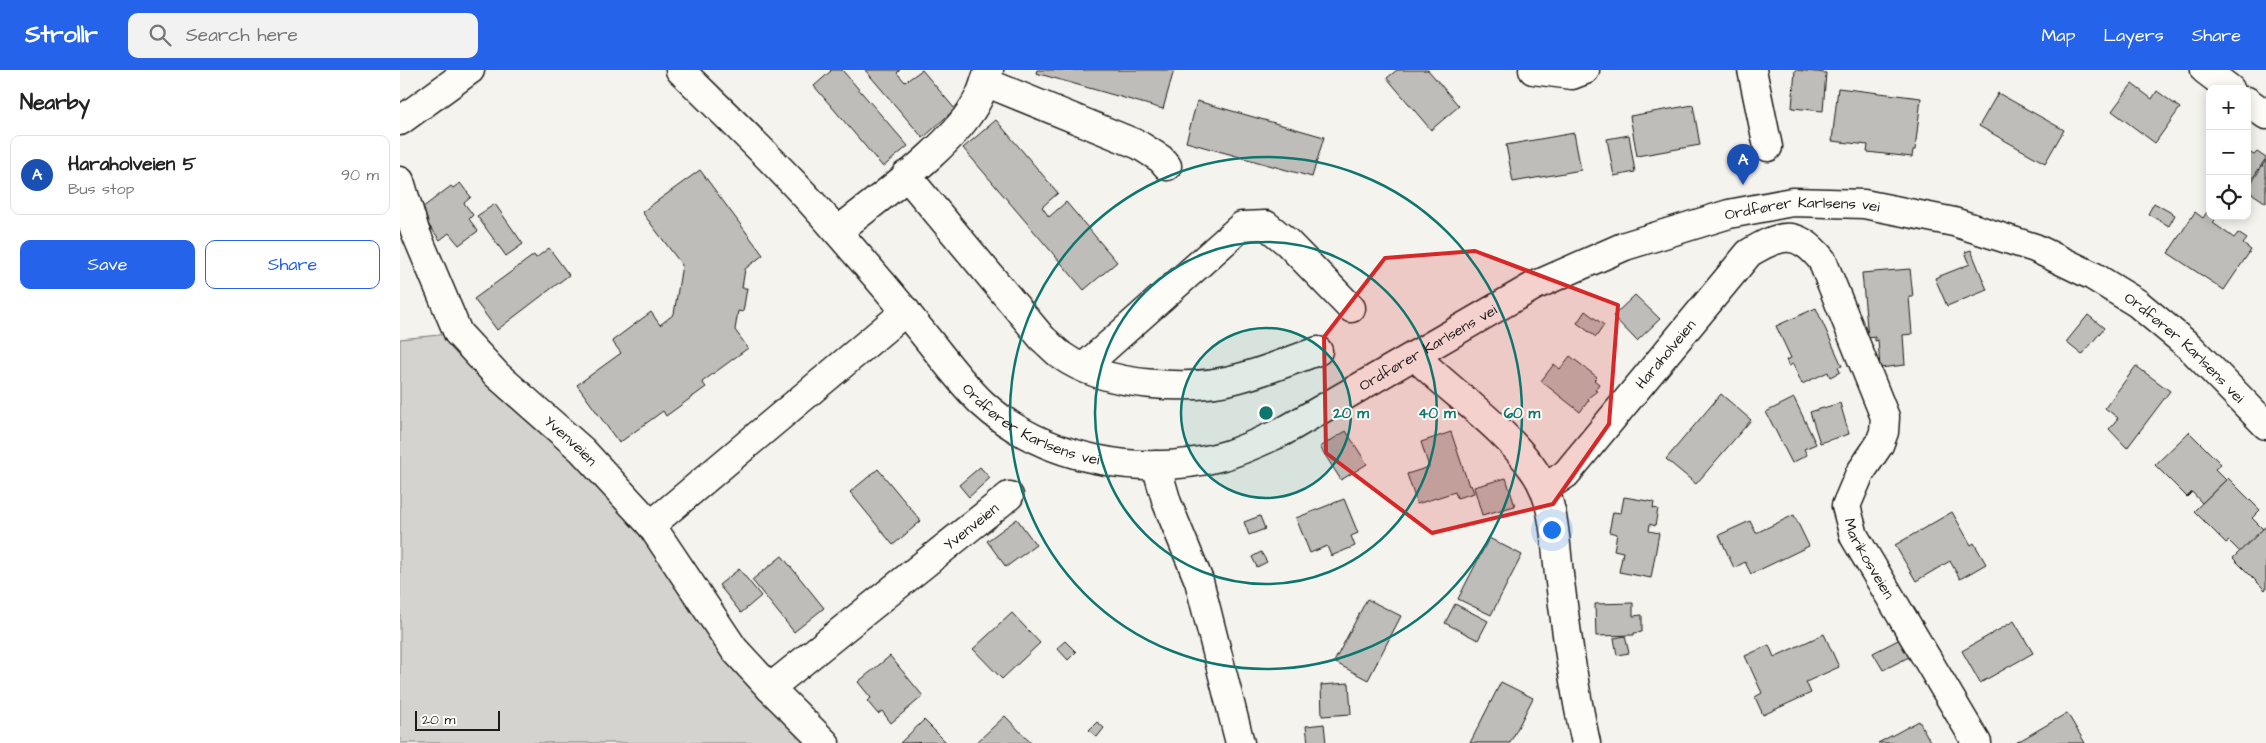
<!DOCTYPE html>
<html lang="en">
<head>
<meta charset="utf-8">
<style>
	:root { --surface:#fff; --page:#f2f2f2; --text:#222; --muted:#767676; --line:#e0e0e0; --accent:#2563eb }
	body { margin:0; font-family:"Architects Daughter",sans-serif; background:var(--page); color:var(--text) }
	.controls { position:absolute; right:15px; top:15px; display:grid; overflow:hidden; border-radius:10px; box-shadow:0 2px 12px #0003 }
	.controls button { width:45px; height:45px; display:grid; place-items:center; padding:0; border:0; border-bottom:1px solid var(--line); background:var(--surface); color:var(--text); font:25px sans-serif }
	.scale { position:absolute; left:15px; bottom:12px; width:85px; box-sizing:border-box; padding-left:5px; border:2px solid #1c1c1c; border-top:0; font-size:14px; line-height:18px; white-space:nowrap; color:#1c1c1c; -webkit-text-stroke:4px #fdfcf7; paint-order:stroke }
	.you { position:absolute; left:1151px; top:459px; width:18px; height:18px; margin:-12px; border:4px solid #fff; border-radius:50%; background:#1a73e8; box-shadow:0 0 0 8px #1a73e833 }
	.badge { display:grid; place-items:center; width:32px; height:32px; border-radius:50%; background:var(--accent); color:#fff; font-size:16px; font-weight:700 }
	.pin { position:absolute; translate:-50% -41px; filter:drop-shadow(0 1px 2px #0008) }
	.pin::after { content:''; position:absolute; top:26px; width:18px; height:15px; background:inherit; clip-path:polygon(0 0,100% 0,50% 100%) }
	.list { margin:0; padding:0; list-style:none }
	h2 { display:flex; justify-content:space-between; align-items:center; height:65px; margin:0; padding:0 20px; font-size:21px }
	h2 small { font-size:16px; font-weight:400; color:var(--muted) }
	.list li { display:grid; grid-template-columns:32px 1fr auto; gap:15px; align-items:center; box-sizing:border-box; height:80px; margin:0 10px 10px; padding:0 10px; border:1px solid var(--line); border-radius:10px }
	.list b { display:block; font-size:19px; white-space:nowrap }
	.list p { margin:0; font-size:16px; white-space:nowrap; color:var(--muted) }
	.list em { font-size:16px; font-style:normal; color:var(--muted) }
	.actions { display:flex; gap:10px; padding:15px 20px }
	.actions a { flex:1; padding:11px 0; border:1px solid var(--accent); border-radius:10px; text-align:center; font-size:18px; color:var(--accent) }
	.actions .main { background:var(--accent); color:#fff }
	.icon { flex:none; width:28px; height:28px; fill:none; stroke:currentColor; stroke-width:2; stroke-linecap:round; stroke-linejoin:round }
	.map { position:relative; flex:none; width:1866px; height:673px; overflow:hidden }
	header { display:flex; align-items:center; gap:30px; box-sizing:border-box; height:70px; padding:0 25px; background:var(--accent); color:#fff }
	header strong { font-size:24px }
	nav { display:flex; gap:28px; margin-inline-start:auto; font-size:18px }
	.search { width:350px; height:45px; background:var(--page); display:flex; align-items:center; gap:12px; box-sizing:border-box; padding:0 18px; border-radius:10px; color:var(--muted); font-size:19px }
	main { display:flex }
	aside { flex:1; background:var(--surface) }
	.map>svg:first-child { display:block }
</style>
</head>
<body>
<header>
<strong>Strollr</strong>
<div class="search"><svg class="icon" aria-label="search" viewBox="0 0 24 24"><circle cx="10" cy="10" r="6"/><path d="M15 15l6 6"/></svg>Search here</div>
<nav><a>Map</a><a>Layers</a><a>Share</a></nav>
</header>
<main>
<aside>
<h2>Nearby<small></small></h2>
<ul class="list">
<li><span class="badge" style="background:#1a4fb4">A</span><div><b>Haraholveien 5</b><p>Bus stop</p></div><em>90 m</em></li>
</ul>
<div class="actions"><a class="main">Save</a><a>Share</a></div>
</aside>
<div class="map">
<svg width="1866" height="673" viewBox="0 0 1866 673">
	<rect width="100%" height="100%" fill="#f4f3ee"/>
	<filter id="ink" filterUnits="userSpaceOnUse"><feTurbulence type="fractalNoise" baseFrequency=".02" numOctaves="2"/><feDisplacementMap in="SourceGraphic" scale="10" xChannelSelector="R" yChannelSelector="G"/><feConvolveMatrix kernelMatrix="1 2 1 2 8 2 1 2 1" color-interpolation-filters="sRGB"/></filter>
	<g filter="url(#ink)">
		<!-- green -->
		<polygon fill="#d4d3cf" stroke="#787876" points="58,263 182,380 425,673 0,673 0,269"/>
		<!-- building -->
		<g fill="#bebdba" stroke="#1c1c1c">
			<polygon points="430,0 442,0 508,76 483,97 414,16 431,1"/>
			<polygon points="465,0 500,0 497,3 505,12 522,0 555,39 523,68"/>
			<polygon points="637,0 774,0 763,39 636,3"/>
			<polygon points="997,0 1028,0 1059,36 1031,60 987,8"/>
			<polygon points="1395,0 1426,3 1423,41 1392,38"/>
			<polygon points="1732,14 1752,29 1757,21 1780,38 1755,73 1712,41"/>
			<polygon points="1438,18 1521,28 1515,80 1513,80 1512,87 1467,82 1468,75 1432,71"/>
			<polygon points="1598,23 1664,60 1645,93 1579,56"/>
			<polygon points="797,31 924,67 912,107 786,72"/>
			<polygon points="1293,35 1300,75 1237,86 1230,46"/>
			<polygon points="596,50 658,123 642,137 649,147 666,132 717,192 684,220 563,78"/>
			<polygon points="1174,63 1181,100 1113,112 1106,75"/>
			<polygon points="1229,65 1235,102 1214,106 1207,69"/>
			<polygon points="1847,81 1854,85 1857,82 1866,88 1847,117"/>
			<polygon points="1866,90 1866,133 1847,120"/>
			<polygon points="300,100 363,185 345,199 342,218 347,218 343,242 338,241 335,260 348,278 302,312 306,317 266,346 263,341 219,373 177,315 221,283 212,271 251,242 260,255 274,244 282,195 242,142"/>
			<polygon points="60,113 71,127 64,133 73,145 69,149 78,161 59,175 49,163 40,170 18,141 51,116 53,118"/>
			<polygon points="1754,133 1775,145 1769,156 1748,144"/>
			<polygon points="95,134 123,174 106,186 77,146"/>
			<polygon points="1795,142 1803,148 1807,142 1810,146 1816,148 1813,153 1834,168 1838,163 1847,169 1843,174 1851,180 1824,220 1768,183"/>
			<polygon points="149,178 169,205 97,260 74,229 134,185 136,188"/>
			<polygon points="1571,180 1587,220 1547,236 1535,208 1570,194 1565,182"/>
			<polygon points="1510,199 1513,227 1509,227 1512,264 1503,265 1505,295 1480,298 1478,270 1475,271 1475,267 1468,268 1462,203"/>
			<polygon points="1235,225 1260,249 1237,271 1213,246"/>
			<polygon points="1416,238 1442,296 1438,297 1440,302 1430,307 1428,302 1402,314 1393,294 1389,296 1386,290 1391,288 1376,256"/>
			<polygon points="1185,241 1204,255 1196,267 1177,253"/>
			<polygon points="1688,245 1704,258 1682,285 1666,272"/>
			<polygon points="1170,286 1197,307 1194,310 1199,314 1195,320 1197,321 1188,328 1189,330 1180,342 1141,311 1154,294 1160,299"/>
			<polygon points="1736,296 1770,321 1727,378 1709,359 1718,348 1705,338"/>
			<polygon points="1321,324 1351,350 1296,414 1266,389"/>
			<polygon points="1394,328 1416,374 1404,379 1407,385 1392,393 1366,342"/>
			<polygon points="1440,333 1449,364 1420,373 1410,342"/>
			<polygon points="946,361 967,394 941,410 920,377"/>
			<polygon points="1051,362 1069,416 1071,415 1074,423 1057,428 1055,422 1017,434 1007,404 1029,397 1021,372"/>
			<polygon points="1789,362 1821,394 1815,399 1826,410 1802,433 1792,422 1787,427 1755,395"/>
			<polygon points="580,397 590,408 569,427 559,415"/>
			<polygon points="478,399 521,451 493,475 450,422"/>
			<polygon points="1106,408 1115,436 1082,445 1074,417"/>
			<polygon points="1828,408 1860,440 1852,448 1863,459 1840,482 1829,471 1826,473 1794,441"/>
			<polygon points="1224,427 1254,432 1253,438 1258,439 1255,456 1250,454 1249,461 1259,463 1251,508 1219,502 1223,482 1214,480 1217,464 1209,462 1213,442 1221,443"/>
			<polygon points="944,429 958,463 951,466 955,476 931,486 927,476 910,483 896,448"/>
			<polygon points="1552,442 1571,475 1574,473 1586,494 1560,509 1550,491 1516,511 1495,475"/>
			<polygon points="1394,445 1409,476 1351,504 1345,492 1334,498 1319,465 1350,451 1356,463"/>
			<polygon points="860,446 865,459 849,465 844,452"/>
			<polygon points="617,449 636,475 606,497 587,471"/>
			<polygon points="1866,456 1866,519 1865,520 1833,488"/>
			<polygon points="1089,468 1122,485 1091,545 1058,529"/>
			<polygon points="861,482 867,492 857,497 852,487"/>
			<polygon points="382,486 424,538 394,562 352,510"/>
			<polygon points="339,499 361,526 341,543 319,515"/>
			<polygon points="967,529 1001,546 968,610 934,592"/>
			<polygon points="1233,533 1233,546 1242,545 1242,562 1234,563 1234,565 1196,566 1195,534"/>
			<polygon points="1055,534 1088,551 1078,570 1045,553"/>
			<polygon points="612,543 640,573 602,609 573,579"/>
			<polygon points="1614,551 1633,583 1580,613 1562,581"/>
			<polygon points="1424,564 1439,597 1406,612 1411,623 1363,645 1355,627 1362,623 1345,586 1369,575 1374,587"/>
			<polygon points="1225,566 1229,583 1217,585 1214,568"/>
			<polygon points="1500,569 1509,587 1483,600 1473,583"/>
			<polygon points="665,571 676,582 668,590 657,578"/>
			<polygon points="490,586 523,626 491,653 482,641 478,644 467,631 471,628 458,612"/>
			<polygon points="1101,612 1133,628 1110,673 1070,673"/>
			<polygon points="949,613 951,644 922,646 921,615"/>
			<polygon points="1667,643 1685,673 1616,673"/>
			<polygon points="605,646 631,673 576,673"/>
			<polygon points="524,650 546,672 500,673"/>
			<polygon points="1519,651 1531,673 1478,673"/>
			<polygon points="697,652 704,658 697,667 689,660"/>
			<polygon points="924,654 926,673 908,673 906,656"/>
		</g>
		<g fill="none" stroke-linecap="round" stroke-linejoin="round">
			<!-- minor casing -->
			<g stroke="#1c1c1c" stroke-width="31">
				<g id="minor">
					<path id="s1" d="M280,0C335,54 392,108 442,167C467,196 493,225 517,256C538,281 558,310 582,333C644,390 743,408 823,386C844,380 864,370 884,361L1134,216L1225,176L1329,144L1392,132L1464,134L1554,152L1635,178L1693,206L1737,233L1790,277L1866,355"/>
					<polyline points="1133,0 1172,5 1185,0"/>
					<polyline points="1352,0 1368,77"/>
					<polyline points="1805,0 1830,19"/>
					<polyline points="585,12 739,75 761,89 767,96"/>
					<polyline points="1847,31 1866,45"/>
					<polyline points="0,51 70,0"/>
					<path d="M506,105L642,268C649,274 655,281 662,286C704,316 790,322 839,308C866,301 892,290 918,281"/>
					<path id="s2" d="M0,111L15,161L58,263L97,305L182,380L251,455L334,579L370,618L425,673"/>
					<path d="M438,161C477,129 556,74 578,29C583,20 585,10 589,0"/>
					<path d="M1015,286C1054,325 1104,356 1135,402C1156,432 1155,476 1160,512C1167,566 1174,620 1186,673"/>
					<polyline points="684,297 842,156 866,155 887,172 951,238"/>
					<polyline points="756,395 767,433 799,511 840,673"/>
					<path id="s3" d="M1145,418L1166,404L1349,183C1381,164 1397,159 1422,190L1485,347L1484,362L1479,375L1460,403L1446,436L1454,466L1577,673"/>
					<polyline points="251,455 506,241"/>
					<path id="s4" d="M370,618L609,426"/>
				</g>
			</g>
			<!-- minor -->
			<use href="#minor" stroke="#fdfcf7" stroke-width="28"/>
		</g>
	</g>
	<!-- marked area -->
	<path fill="#d62828" fill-opacity="0.2" stroke="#d62828" stroke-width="4" stroke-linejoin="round" d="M1075,181L1218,235L1209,354L1153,434L1032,463L926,383L924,267L985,188Z"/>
	<!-- distance rings -->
	<circle cx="866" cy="343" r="85" fill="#0f766e" fill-opacity=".12"/>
	<g fill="none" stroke="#0f766e" stroke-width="2.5">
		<circle cx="866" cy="343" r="85"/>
		<circle cx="866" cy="343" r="171"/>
		<circle cx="866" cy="343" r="256"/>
	</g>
	<g text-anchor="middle" stroke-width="4" stroke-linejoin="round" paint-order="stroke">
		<!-- street labels -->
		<g font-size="15" fill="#1c1c1c" stroke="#fdfcf7">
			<text dy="5" stroke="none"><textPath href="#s1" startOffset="1344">Ordfører Karlsens vei</textPath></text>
			<text dy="5" stroke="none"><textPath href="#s1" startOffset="939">Ordfører Karlsens vei</textPath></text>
			<text dy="5" stroke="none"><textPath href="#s1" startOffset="1764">Ordfører Karlsens vei</textPath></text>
			<text dy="5" stroke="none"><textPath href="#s3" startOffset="181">Haraholveien</textPath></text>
			<text dy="5" stroke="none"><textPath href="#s1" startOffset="504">Ordfører Karlsens vei</textPath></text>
			<text dy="5" stroke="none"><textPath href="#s2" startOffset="319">Yvenveien</textPath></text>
			<text dy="5" stroke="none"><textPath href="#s4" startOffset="258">Yvenveien</textPath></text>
			<text dy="5" stroke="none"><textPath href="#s3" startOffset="722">Marikosveien</textPath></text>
		</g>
	</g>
	<circle cx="866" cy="343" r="8" fill="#0f766e" stroke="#fdfcf7" stroke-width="2.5"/>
	<g font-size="15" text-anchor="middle" font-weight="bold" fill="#0f766e" stroke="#fdfcf7" stroke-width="4" stroke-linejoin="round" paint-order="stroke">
		<text x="951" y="348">20 m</text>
		<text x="1037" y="348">40 m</text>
		<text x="1122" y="348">60 m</text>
	</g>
</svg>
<div class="controls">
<button>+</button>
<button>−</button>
<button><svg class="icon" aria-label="locate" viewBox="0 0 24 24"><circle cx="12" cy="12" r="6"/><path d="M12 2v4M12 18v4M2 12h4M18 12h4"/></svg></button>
</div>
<div class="scale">20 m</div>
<div class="you"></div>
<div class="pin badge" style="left:1343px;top:115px;background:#1a4fb4">A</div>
</div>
</main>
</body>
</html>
